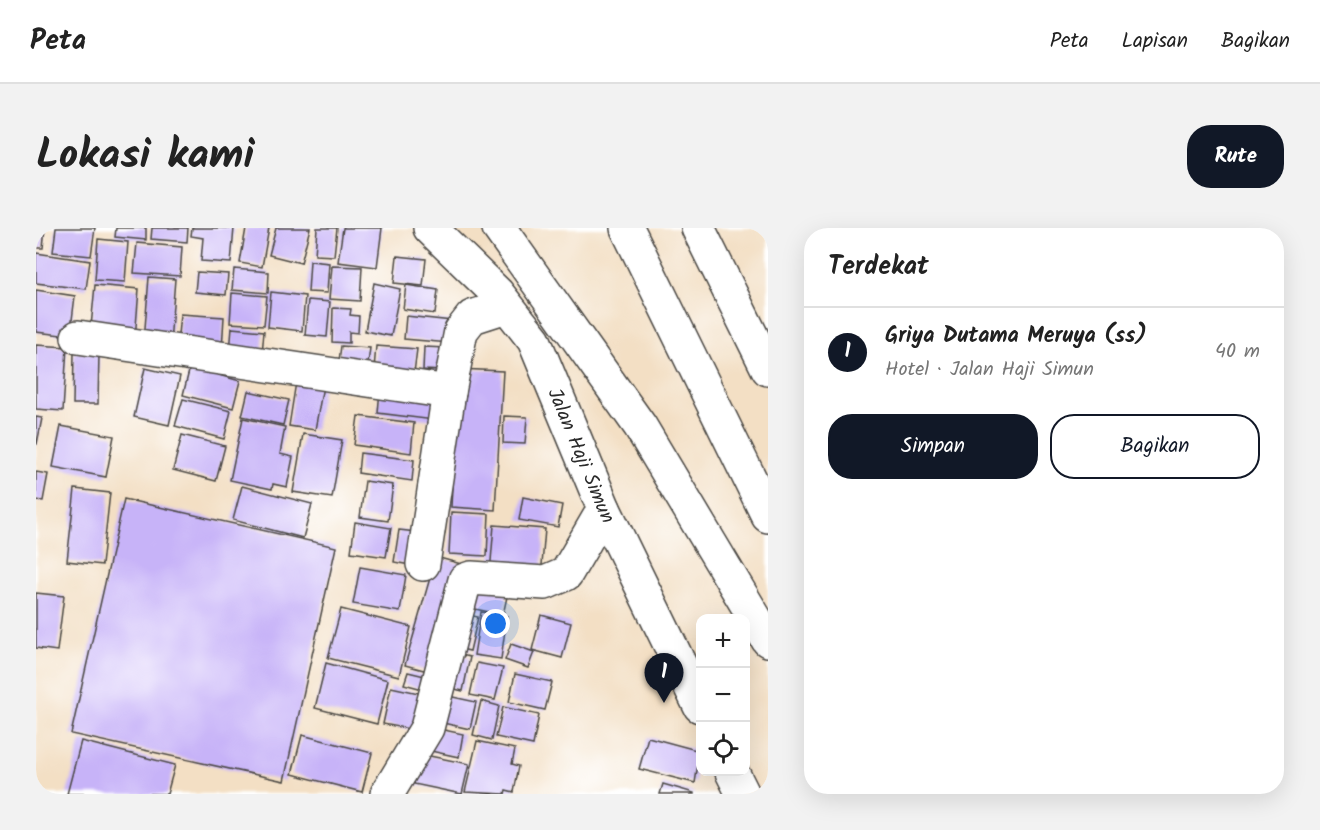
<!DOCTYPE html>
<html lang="id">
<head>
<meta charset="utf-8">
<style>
	:root { --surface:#fff; --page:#f2f2f2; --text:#222; --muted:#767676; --line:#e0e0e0; --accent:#111827 }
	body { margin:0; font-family:Kalam,sans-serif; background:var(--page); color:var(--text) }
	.controls { position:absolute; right:18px; bottom:18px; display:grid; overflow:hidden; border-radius:12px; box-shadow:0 6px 24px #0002 }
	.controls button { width:54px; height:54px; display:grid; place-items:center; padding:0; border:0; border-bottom:2px solid var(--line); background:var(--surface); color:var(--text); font:30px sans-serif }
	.you { position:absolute; left:460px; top:396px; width:21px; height:21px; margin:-15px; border:4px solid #fff; border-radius:50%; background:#1a73e8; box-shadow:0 0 0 9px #1a73e833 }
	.badge { display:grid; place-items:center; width:39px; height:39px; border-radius:50%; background:var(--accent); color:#fff; font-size:20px; font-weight:700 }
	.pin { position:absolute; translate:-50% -50px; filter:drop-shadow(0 2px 3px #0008) }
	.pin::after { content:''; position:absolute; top:32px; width:21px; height:18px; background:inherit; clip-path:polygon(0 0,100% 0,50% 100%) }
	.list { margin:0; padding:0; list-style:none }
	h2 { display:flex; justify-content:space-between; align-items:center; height:78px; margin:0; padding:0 24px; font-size:26px }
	h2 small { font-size:20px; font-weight:400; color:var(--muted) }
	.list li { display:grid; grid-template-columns:39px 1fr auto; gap:18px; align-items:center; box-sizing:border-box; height:90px; padding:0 24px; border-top:2px solid var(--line) }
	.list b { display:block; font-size:22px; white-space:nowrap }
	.list p { margin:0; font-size:20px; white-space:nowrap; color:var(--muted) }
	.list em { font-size:20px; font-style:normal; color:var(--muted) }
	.actions { display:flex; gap:12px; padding:18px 24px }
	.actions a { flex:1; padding:14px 0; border:2px solid var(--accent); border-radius:24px; text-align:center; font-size:21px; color:var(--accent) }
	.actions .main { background:var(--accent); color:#fff }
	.icon { flex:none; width:33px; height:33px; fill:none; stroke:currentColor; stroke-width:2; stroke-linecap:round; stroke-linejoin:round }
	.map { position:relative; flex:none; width:732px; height:566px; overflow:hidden; border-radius:24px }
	header { display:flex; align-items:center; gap:36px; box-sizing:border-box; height:84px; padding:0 30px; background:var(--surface); border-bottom:2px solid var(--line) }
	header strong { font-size:28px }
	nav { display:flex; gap:33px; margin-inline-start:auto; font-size:21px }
	.intro { display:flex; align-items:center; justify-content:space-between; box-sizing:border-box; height:144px; padding:0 36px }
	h1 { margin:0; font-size:42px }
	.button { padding:15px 27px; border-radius:24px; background:var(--accent); color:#fff; font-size:21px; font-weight:700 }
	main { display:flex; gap:36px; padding:0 36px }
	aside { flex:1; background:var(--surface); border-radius:24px; box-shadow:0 6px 24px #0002 }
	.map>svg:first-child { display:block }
</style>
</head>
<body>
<header>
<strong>Peta</strong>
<nav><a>Peta</a><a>Lapisan</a><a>Bagikan</a></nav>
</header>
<div class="intro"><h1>Lokasi kami</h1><a class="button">Rute</a></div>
<main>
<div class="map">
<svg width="732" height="566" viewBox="0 0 732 566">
	<rect width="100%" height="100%" fill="#fff"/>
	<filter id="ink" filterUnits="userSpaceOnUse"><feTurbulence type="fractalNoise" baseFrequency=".0167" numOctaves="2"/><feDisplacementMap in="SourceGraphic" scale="12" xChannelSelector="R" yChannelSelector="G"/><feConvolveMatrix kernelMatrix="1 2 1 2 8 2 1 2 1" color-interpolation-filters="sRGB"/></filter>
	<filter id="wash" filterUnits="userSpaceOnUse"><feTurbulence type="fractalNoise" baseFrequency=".008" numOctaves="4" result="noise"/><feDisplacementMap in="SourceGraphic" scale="24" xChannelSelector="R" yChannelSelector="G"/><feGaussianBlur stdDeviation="1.35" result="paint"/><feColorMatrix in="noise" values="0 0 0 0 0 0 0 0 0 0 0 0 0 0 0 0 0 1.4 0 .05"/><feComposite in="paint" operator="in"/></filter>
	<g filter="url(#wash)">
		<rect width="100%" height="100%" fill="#f3dfc4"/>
		<g id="blocks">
			<!-- building -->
			<g fill="#c7b3f8">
				<polygon points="0,0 9,0 7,20 0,20"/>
				<polygon points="20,0 59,0 55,28 17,24"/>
				<polygon points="80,0 110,0 110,12 79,9"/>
				<polygon points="116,0 152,0 151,14 115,11"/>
				<polygon points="156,0 198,0 195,35 165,33 167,10 155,8"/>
				<polygon points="210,0 233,0 226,39 204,35"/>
				<polygon points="240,0 274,0 265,35 233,27"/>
				<polygon points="281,0 301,0 298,28 279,27"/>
				<polygon points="307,0 346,0 341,39 302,34"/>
				<polygon points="62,11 92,14 89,54 59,52"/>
				<polygon points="101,15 146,19 144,48 98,45"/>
				<polygon points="0,25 54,33 50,61 0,55"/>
				<polygon points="361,28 390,31 387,58 358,55"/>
				<polygon points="274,33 293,35 291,65 272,64"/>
				<polygon points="296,38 326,39 324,73 293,71"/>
				<polygon points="198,41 233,44 232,65 196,62"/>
				<polygon points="161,44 192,46 190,67 159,64"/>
				<polygon points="113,49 139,51 134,115 108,113"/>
				<polygon points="338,55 364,61 355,108 329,103"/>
				<polygon points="59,57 103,61 99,111 55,99"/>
				<polygon points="370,57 402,62 399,86 367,81"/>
				<polygon points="0,62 39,68 34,108 0,104"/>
				<polygon points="235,64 269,68 266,103 232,99"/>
				<polygon points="196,65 231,68 228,97 194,95"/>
				<polygon points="272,72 294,74 291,109 269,107"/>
				<polygon points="297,80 315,81 314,87 323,88 322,105 313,104 313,115 296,114"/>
				<polygon points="144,86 188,89 186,121 141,117"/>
				<polygon points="370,88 416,93 414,115 368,111"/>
				<polygon points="196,100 228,103 226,126 194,124"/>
				<polygon points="0,117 31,119 27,183 0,181"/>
				<polygon points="305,118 334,120 331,143 302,140"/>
				<polygon points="340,118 381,121 378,145 338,141"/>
				<polygon points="388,119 410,120 410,143 387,142"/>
				<polygon points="38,124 63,125 62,176 37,176"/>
				<polygon points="154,139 204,153 197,180 147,167"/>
				<polygon points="109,140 144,148 133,197 98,189"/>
				<polygon points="422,141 467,143 459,282 415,279"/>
				<polygon points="260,154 287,158 279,202 253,198"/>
				<polygon points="344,162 401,168 398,192 342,185"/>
				<polygon points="212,163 253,172 247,197 206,188"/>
				<polygon points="147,171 195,183 188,211 139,198"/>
				<polygon points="322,188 378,195 375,225 318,217"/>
				<polygon points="468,188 491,189 489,216 467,215"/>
				<polygon points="0,189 6,190 1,216 0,216"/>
				<polygon points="207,190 249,199 244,226 257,229 251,259 237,256 236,261 194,252"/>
				<polygon points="25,198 78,208 70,249 17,239"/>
				<polygon points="267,206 306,212 296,270 257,264"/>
				<polygon points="146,207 189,218 180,253 137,242"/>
				<polygon points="324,225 378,232 376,253 322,245"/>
				<polygon points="0,244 12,246 7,273 0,272"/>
				<polygon points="329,253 357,257 352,293 324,289"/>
				<polygon points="206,258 276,276 267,310 197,292"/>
				<polygon points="39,261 74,265 66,337 31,333"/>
				<polygon points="487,269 526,277 522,299 483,292"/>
				<polygon points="88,271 300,319 248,553 35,506"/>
				<polygon points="415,284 453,286 451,328 413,326"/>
				<polygon points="319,294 355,300 350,329 315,324"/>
				<polygon points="458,297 509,301 505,349 454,345"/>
				<polygon points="363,302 380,304 374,337 358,334"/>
				<polygon points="400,329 429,337 399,445 369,437"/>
				<polygon points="324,339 370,347 364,384 317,376"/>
				<polygon points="435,356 472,364 467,387 430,379"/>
				<polygon points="0,365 28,368 21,423 0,420"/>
				<polygon points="305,381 375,399 363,448 292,430"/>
				<polygon points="445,384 471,388 465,431 438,427"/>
				<polygon points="423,385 442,389 434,423 415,419"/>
				<polygon points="505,387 535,395 526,430 496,422"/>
				<polygon points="475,416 498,424 492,440 469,432"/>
				<polygon points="413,424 434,429 427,463 406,458"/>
				<polygon points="290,435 352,452 341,496 279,480"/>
				<polygon points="441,435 467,440 459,472 434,467"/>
				<polygon points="372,444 397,450 394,463 368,456"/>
				<polygon points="479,446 516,454 509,482 473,474"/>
				<polygon points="355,459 392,467 384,503 347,496"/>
				<polygon points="403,466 440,474 434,501 398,493"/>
				<polygon points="445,473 463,478 456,512 437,507"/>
				<polygon points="467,479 503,487 497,517 460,509"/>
				<polygon points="394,499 427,506 423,529 390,522"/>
				<polygon points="266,507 336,525 326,564 256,546"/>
				<polygon points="612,509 664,523 659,555 603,541"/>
				<polygon points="45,513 139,537 131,566 31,566"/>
				<polygon points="441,513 479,521 476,536 483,538 478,564 470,562 469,566 429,564"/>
				<polygon points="384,526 433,536 426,566 378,556"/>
				<polygon points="627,556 658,565 658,566 624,566"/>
			</g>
		</g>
	</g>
	<g filter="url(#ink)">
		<use href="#blocks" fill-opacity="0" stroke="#494642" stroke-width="1.5"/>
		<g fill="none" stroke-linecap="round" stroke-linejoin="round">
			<!-- minor casing -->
			<g stroke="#494642" stroke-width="36">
				<g id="minor">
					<path id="s1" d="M394,0L461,65L498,112L568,281L664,478"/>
					<polyline points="42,109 413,164"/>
					<polyline points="387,336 413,164 425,103 436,89 470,78"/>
					<polyline points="696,544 707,566"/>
					<polyline points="351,566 391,500 429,352 435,350 509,355 530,346 568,281"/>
				</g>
			</g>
			<!-- highway casing -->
			<g stroke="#494642" stroke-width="36">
				<g id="highway">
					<polyline points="463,0 604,198 732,412"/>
					<polyline points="591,0 732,288"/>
					<polyline points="662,0 732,141"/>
				</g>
			</g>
			<!-- minor -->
			<use href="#minor" stroke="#fff" stroke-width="33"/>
			<!-- highway -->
			<use href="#highway" stroke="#fff" stroke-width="33"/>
		</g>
	</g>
	<g text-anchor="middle" stroke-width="5" stroke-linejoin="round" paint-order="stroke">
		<!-- street labels -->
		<g font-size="20" fill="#2b2b2b" stroke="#fff">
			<text dy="7" stroke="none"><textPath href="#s1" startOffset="278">Jalan Haji Simun</textPath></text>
		</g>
	</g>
</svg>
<div class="controls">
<button>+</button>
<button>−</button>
<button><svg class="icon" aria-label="locate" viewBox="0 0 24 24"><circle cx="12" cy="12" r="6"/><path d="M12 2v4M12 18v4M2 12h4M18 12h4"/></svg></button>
</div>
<div class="you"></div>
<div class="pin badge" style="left:628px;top:475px">1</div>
</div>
<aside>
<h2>Terdekat<small></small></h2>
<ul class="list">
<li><span class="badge">1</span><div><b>Griya Dutama Meruya (ss)</b><p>Hotel · Jalan Haji Simun</p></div><em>40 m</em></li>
</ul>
<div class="actions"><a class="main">Simpan</a><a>Bagikan</a></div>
</aside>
</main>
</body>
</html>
